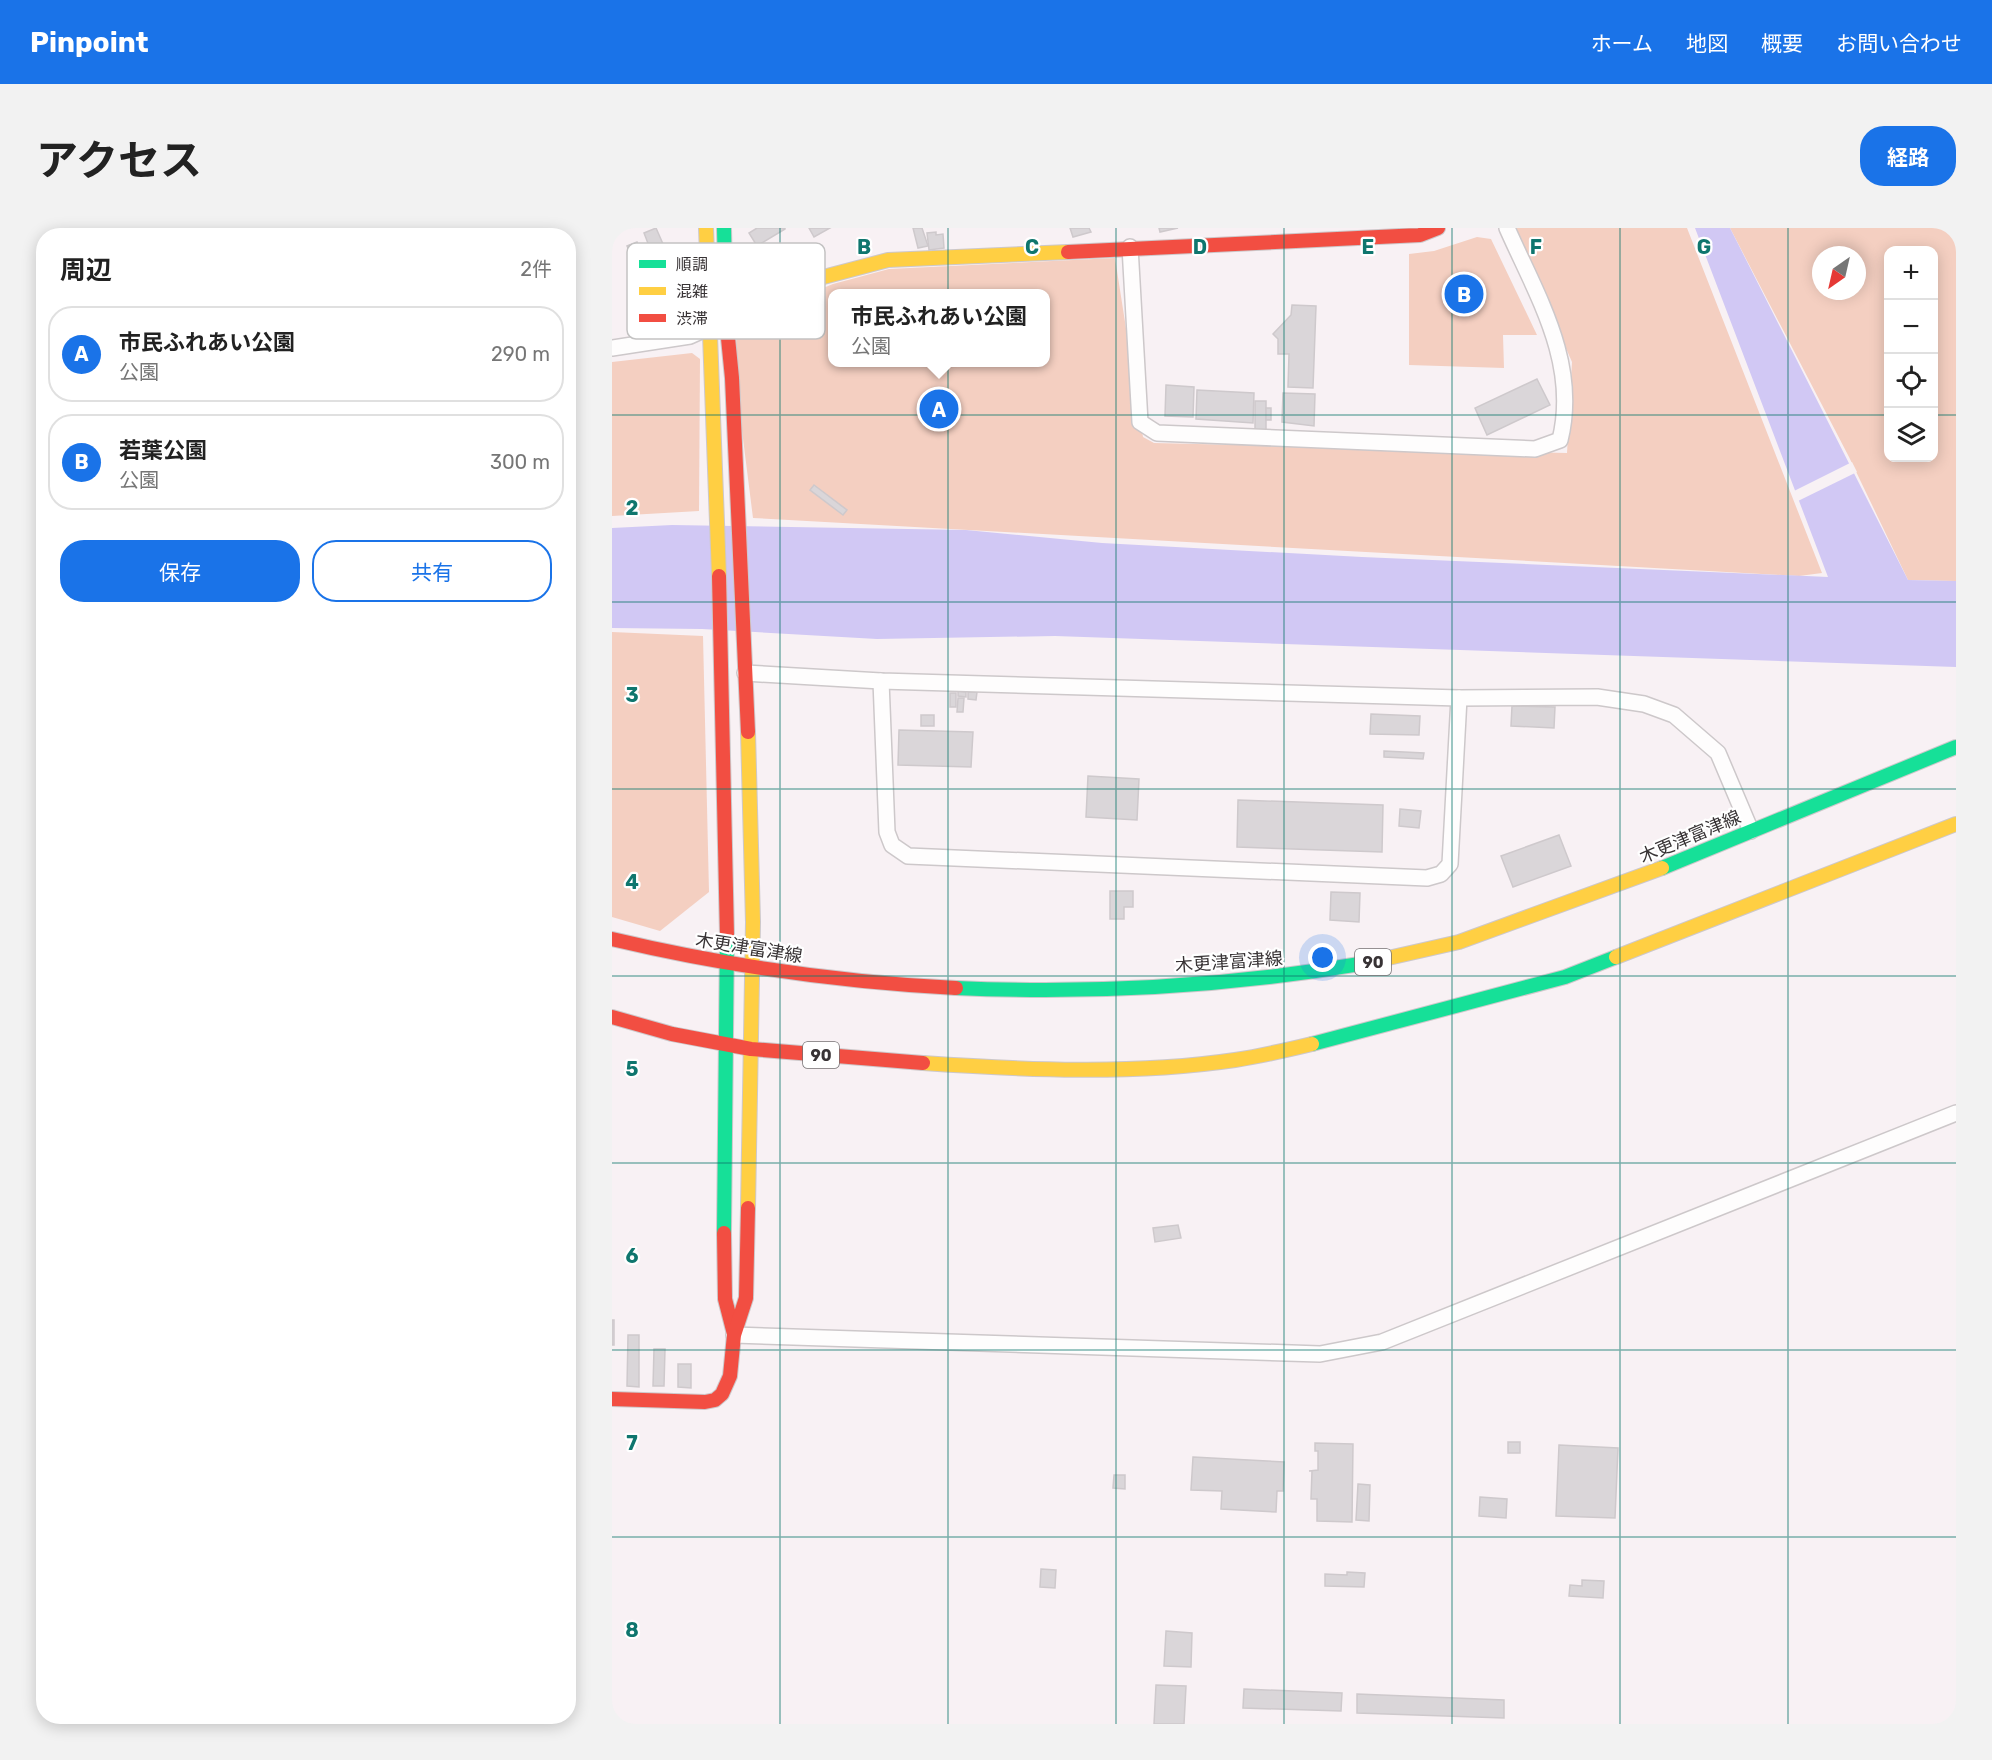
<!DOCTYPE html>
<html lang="ja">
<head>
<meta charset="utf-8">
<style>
	:root { --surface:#fff; --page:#f2f2f2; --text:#222; --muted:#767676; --line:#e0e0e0; --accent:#1a73e8 }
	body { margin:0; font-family:Rubik,"Noto Sans JP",sans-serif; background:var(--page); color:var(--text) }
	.controls { position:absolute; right:18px; top:18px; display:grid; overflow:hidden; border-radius:12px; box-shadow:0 3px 15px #0003 }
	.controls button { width:54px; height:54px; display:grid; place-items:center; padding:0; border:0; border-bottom:2px solid var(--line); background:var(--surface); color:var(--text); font:30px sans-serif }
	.compass { position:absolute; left:1200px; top:18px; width:54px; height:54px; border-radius:50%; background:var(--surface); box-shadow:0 3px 15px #0003; rotate:214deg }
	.you { position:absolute; left:711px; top:730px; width:21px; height:21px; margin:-15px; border:4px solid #fff; border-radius:50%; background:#1a73e8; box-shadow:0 0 0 9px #1a73e833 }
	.badge { display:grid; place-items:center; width:39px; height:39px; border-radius:50%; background:var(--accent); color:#fff; font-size:20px; font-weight:700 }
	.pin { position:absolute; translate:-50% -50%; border:3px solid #fff; box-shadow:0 2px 6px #0006 }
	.popup { position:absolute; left:216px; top:61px; width:222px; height:78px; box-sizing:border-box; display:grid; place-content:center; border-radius:12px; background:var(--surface); filter:drop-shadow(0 2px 4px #0005); font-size:20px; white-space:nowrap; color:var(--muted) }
	.popup b { font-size:22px; color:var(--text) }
	.popup::after { content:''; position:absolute; left:50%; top:100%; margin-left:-12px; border:12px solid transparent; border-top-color:var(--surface) }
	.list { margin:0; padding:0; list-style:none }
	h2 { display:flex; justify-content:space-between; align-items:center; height:78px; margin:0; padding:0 24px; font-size:26px }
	h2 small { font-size:20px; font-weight:400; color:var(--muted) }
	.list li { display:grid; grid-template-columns:39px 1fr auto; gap:18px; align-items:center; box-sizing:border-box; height:96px; margin:0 12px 12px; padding:0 12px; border:2px solid var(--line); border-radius:24px }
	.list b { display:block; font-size:22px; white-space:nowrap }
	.list p { margin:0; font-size:20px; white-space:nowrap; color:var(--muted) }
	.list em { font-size:20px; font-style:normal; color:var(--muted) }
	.actions { display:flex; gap:12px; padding:18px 24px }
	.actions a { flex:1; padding:14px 0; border:2px solid var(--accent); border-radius:24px; text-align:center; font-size:21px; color:var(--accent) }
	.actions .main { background:var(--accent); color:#fff }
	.icon { flex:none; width:33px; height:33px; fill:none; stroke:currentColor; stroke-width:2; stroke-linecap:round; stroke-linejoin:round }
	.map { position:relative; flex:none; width:1344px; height:1496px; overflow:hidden; border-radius:24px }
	header { display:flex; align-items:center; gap:36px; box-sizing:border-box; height:84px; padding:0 30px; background:var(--accent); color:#fff }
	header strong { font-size:28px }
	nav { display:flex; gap:33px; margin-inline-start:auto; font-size:21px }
	.intro { display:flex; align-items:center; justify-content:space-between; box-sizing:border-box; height:144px; padding:0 36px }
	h1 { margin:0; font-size:42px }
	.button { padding:15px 27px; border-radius:24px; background:var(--accent); color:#fff; font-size:21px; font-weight:700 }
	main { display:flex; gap:36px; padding:0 36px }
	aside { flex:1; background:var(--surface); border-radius:24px; box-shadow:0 3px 15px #0003 }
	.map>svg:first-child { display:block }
</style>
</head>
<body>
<header>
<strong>Pinpoint</strong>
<nav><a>ホーム</a><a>地図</a><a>概要</a><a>お問い合わせ</a></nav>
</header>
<div class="intro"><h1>アクセス</h1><a class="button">経路</a></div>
<main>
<aside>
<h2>周辺<small>2件</small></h2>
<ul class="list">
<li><span class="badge">A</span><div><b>市民ふれあい公園</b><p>公園</p></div><em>290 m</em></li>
<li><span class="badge">B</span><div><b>若葉公園</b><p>公園</p></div><em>300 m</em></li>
</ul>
<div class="actions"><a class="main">保存</a><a>共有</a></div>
</aside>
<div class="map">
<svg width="1344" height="1496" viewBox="0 0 1344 1496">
	<rect width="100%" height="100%" fill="#f8f1f4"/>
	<!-- green -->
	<g fill="#f4cfc1" fill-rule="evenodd">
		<path d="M901,0H1075L1210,345L1187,348L141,290L123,147L125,95L221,56L277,41L503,30L531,209L542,215L955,225L960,134ZM220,66H434V134H220Z"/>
		<path d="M1118,0H1344V353L1296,352L1237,229ZM1276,22H1322V230H1276ZM1209,27H1245V63H1209Z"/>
		<polygon points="865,9 879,11 925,107 891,107 892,140 797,137 797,26 822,23"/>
		<polygon points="80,125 88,131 87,283 0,288 0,134"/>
		<polygon points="0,404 91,408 97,664 48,703 0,689"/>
	</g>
	<!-- water -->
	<polygon fill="#d1c8f4" points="1083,0 1118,0 1296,352 1344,353 1344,439 443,408 265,411 90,401 0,400 0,300 60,297 354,302 490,315 750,329 1216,349"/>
	<!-- pier -->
	<polygon fill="#f8f1f4" points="1240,234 1245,244 1186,273 1182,263"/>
	<!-- building -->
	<g fill="#dad6d9" stroke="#cec9cc" stroke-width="1.5">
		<polygon points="44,0 55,25 38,31 34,20 37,18 32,5"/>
		<polygon points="145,0 173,0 173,1 145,18 137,5"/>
		<polygon points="197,0 218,0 202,9"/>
		<polygon points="301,0 310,0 316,18 306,20"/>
		<polygon points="458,0 477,0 479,4 461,9"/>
		<polygon points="547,0 566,0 548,4"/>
		<polygon points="324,4 324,7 331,6 332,20 317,22 315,5"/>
		<polygon points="25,14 30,29 21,32 15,18"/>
		<polygon points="53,31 58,45 42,52 36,37"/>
		<polygon points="32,39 38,53 28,57 22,43"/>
		<polygon points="680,77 704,78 701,160 676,159 677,126 666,126 666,111 661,106 679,87"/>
		<polygon points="925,151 938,177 875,207 863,180"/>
		<polygon points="554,157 582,159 581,189 553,188"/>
		<polygon points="585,162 642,165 641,195 584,191"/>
		<polygon points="671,165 703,166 702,198 670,194"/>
		<rect x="643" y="173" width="11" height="29"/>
		<rect x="654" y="180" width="5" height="12"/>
		<polygon points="202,257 235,282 231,287 198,262"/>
		<polygon points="346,463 354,464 354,469 346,468"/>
		<polygon points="356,464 365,464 364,472 356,471"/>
		<rect x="338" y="465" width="6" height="14"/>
		<polygon points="346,470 352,470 351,484 345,484"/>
		<polygon points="900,478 943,479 942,500 899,498"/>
		<polygon points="759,486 808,488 807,507 758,506"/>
		<rect x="309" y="487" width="13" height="11"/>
		<polygon points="287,502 361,504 359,539 286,537"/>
		<polygon points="772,523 812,525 811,531 772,529"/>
		<polygon points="476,548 527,551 525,592 474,589"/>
		<polygon points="626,572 771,577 770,624 625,619"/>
		<polygon points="788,581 809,583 807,600 787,598"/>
		<polygon points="947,607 959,638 901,659 889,628"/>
		<polygon points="498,663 521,663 521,679 512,679 512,691 498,691"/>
		<polygon points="719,664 748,665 747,694 718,692"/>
		<polygon points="566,997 569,1010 543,1014 541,1000"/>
		<rect x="0" y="1092" width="2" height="25"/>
		<polygon points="16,1107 27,1107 27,1159 15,1158"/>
		<polygon points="42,1121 53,1121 52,1158 41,1158"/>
		<polygon points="66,1136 79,1136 79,1160 66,1159"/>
		<rect x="896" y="1214" width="12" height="11"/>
		<polygon points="703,1215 741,1216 740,1294 705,1293 705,1271 699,1271 700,1243 697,1243 706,1242 706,1223 703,1223"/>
		<polygon points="947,1217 1006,1220 1003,1290 944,1288"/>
		<polygon points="581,1229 672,1234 671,1263 665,1263 664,1284 609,1281 610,1263 579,1262"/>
		<polygon points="502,1247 513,1247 513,1261 501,1260"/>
		<polygon points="746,1256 758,1257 757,1293 744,1292"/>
		<polygon points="868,1269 895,1271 894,1290 867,1288"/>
		<polygon points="429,1341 444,1342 443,1360 428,1359"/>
		<polygon points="735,1344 753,1345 752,1359 713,1358 713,1346 735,1347"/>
		<polygon points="970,1352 992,1353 991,1370 957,1368 958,1357 970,1358"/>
		<polygon points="554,1403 580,1405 579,1439 552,1438"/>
		<polygon points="544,1457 574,1458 572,1496 542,1496"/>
		<polygon points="632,1461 730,1465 729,1483 631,1480"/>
		<polygon points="745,1466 892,1472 892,1490 745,1485"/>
	</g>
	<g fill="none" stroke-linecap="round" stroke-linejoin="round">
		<!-- street casing -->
		<g stroke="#cdc8ca" stroke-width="18">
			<g id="street">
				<path d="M518,19L528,194L545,205L923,221L948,212C967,135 925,68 895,0"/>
				<polyline points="0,120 78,108 98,99"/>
				<polyline points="133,445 269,453 847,470 985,469 1032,476 1062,487 1106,525 1139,603"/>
				<polyline points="269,453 275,604 280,617 296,628 815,650 829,646 838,636 847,470"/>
				<polyline points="122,1107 708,1126 770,1114 1344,885"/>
			</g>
		</g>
		<!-- fast casing -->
		<g stroke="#cdc8ca" stroke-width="16">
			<g id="fast">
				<polyline points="112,0 114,90"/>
				<polyline points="1050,640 1344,519"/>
				<path d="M344,760C480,766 620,758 754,735"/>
				<polyline points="700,816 953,749 1004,729"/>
				<polyline points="112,1005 115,708"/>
			</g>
		</g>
		<!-- slow casing -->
		<g stroke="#cdc8ca" stroke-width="16">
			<g id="slow">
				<polyline points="94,0 107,348"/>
				<polyline points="104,96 200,52 276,32 456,24"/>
				<polyline points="136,504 141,694 136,980"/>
				<polyline points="1004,729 1344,596"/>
				<polyline points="754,735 847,714 1050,640"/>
				<path d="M311,835C414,842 521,847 623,832C649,828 675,822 700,816"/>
			</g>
		</g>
		<!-- jam casing -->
		<g stroke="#cdc8ca" stroke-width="16">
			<g id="jam">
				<polyline points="456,24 808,7 826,0"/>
				<polyline points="114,90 120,150 136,504"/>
				<polyline points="107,348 115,708"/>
				<path d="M0,711C114,738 227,754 344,760"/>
				<polyline points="0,789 60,806 139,821 311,835"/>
				<polyline points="112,1005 113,1071 122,1106"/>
				<polyline points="0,1171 93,1174 103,1172 110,1166 118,1148 122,1107 134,1070 136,980"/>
			</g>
		</g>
		<!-- street -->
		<use href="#street" stroke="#fefdfd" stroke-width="15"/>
		<!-- fast -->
		<use href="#fast" stroke="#16e098" stroke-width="14"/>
		<!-- slow -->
		<use href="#slow" stroke="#ffcf43" stroke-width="14"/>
		<!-- jam -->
		<use href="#jam" stroke="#f24e42" stroke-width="14"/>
	</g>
	<!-- grid -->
	<path fill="none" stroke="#0f766e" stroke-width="1.5" stroke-opacity="0.55" d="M168,0V1496M336,0V1496M504,0V1496M672,0V1496M840,0V1496M1008,0V1496M1176,0V1496M0,187H1276M1322,187H1344M0,374H1344M0,561H1344M0,748H1344M0,935H1344M0,1122H1344M0,1309H1344"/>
	<g text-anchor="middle" stroke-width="4.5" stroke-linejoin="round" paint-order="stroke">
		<!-- shield labels -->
		<g fill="#fff" stroke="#747072" stroke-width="1.5">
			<rect x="743" y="721" width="36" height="26" rx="4.5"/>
			<rect x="191" y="814" width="36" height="26" rx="4.5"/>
		</g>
		<g font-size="16" font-weight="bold" fill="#383335">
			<text x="761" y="740">90</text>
			<text x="209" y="833">90</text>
		</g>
		<!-- street labels -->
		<g font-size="18" fill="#383335" stroke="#fff">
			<text transform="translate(1078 609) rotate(-23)" y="6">木更津富津線</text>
			<text transform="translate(137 720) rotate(9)" y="6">木更津富津線</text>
			<text transform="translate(617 734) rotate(-4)" y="6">木更津富津線</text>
		</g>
	</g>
	<!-- legend -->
	<rect x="15" y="15" width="198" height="96" rx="9" fill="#fff" stroke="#c3c2c2" stroke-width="1.5"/>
	<rect x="27" y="32" width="27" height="8" fill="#16e098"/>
	<rect x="27" y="59" width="27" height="8" fill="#ffcf43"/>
	<rect x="27" y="86" width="27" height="8" fill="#f24e42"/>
	<g font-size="16" fill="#383335">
		<text x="64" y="42">順調</text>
		<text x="64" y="69">混雑</text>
		<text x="64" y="96">渋滞</text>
	</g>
	<g font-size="20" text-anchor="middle" font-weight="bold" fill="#0f766e" stroke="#fff" stroke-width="4.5" stroke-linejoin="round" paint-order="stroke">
		<text x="252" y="26">B</text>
		<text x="420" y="26">C</text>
		<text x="588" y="26">D</text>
		<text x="756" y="26">E</text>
		<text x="924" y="26">F</text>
		<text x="1092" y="26">G</text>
		<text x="20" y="287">2</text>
		<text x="20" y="474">3</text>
		<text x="20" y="661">4</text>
		<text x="20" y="848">5</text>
		<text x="20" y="1035">6</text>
		<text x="20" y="1222">7</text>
		<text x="20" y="1409">8</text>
	</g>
</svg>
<div class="controls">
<button>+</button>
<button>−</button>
<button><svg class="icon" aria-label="locate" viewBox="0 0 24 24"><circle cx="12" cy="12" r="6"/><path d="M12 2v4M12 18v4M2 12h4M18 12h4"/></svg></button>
<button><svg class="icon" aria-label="layers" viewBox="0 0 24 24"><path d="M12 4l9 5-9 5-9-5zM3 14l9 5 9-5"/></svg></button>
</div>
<svg class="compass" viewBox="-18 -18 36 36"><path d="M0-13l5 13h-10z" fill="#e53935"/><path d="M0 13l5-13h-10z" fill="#767676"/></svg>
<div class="you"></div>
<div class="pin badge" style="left:327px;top:181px">A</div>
<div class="popup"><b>市民ふれあい公園</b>公園</div>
<div class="pin badge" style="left:852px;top:66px">B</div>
</div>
</main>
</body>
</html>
